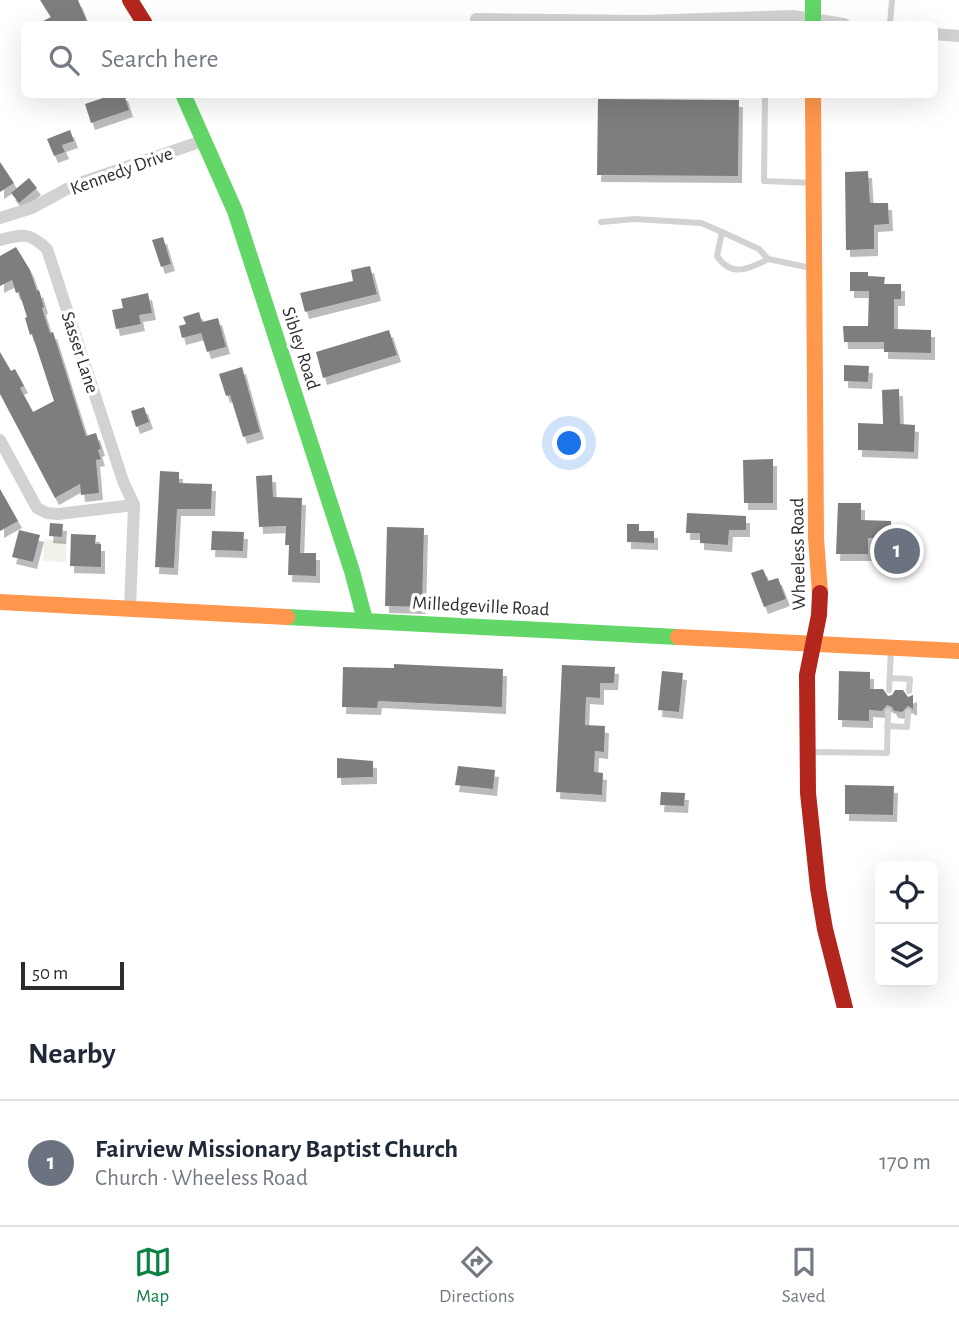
<!DOCTYPE html>
<html lang="en">
<head>
<meta charset="utf-8">
<style>
	:root { --surface:#fff; --page:#f6f6f7; --text:#1f2937; --muted:#747a83; --line:#e0e1e3; --accent:#0b8043 }
	body { margin:0; font-family:"Alegreya Sans",sans-serif; background:var(--page); color:var(--text) }
	.controls { position:absolute; right:21px; bottom:21px; display:grid; overflow:hidden; border-radius:10px; box-shadow:0 7px 28px #0002 }
	.controls button { width:63px; height:63px; display:grid; place-items:center; padding:0; border:0; border-bottom:2px solid var(--line); background:var(--surface); color:var(--text); font:35px sans-serif }
	.scale { position:absolute; left:21px; bottom:18px; width:103px; box-sizing:border-box; padding-left:7px; border:4px solid #2d2d2d; border-top:0; font-size:19px; line-height:24px; white-space:nowrap; color:#2d2d2d; -webkit-text-stroke:5px #fff; paint-order:stroke }
	.you { position:absolute; left:570px; top:444px; width:24px; height:24px; margin:-18px; border:5px solid #fff; border-radius:50%; background:#1a73e8; box-shadow:0 0 0 10px #1a73e833 }
	.badge { display:grid; place-items:center; width:46px; height:46px; border-radius:50%; background:var(--accent); color:#fff; font-size:23px; font-weight:700 }
	.pin { position:absolute; translate:-50% -50%; border:4px solid #fff; box-shadow:0 2px 7px #0006 }
	.list { margin:0; padding:0; list-style:none }
	h2 { display:flex; justify-content:space-between; align-items:center; height:91px; margin:0; padding:0 28px; font-size:30px }
	h2 small { font-size:23px; font-weight:400; color:var(--muted) }
	.list li { display:grid; grid-template-columns:46px 1fr auto; gap:21px; align-items:center; box-sizing:border-box; height:126px; padding:0 28px; border-top:2px solid var(--line) }
	.list b { display:block; font-size:26px; white-space:nowrap }
	.list p { margin:0; font-size:23px; white-space:nowrap; color:var(--muted) }
	.list em { font-size:23px; font-style:normal; color:var(--muted) }
	.icon { flex:none; width:38px; height:38px; fill:none; stroke:currentColor; stroke-width:2; stroke-linecap:round; stroke-linejoin:round }
	.map { position:relative; flex:none; width:959px; height:1008px; overflow:hidden }
	.search { position:absolute; background:var(--surface); box-shadow:0 7px 28px #0002; left:21px; right:21px; top:21px; height:77px; display:flex; align-items:center; gap:18px; box-sizing:border-box; padding:0 24px; border-radius:10px; color:var(--muted); font-size:26px }
	.sheet { height:217px; background:var(--surface) }
	nav { display:flex; justify-content:space-around; align-items:center; box-sizing:border-box; height:98px; border-top:2px solid var(--line); background:var(--surface); font-size:19px; color:var(--muted) }
	nav a { display:grid; justify-items:center; gap:4px }
	nav .on { color:var(--accent) }
	.map>svg:first-child { display:block }
</style>
</head>
<body>
<div class="map">
<svg width="959" height="1008" viewBox="0 0 959 1008">
	<defs>
		<filter id="shadow"><feDropShadow dx="4" dy="7" stdDeviation="0" flood-color="#0004"/></filter>
	</defs>
	<rect width="100%" height="100%" fill="#fff"/>
	<!-- green -->
	<polygon fill="#f1f3eb" points="44,540 67,541 66,562 43,561"/>
	<!-- building -->
	<g fill="#7e7e7e" filter="url(#shadow)">
		<polygon points="40,0 78,0 88,24 37,24 51,17"/>
		<polygon points="115,94 124,94 129,110 91,123 85,104"/>
		<polygon points="598,99 739,100 738,176 597,175"/>
		<polygon points="70,130 74,141 62,145 65,152 54,156 47,139"/>
		<polygon points="0,162 14,183 0,192"/>
		<polygon points="868,171 870,203 888,203 889,224 874,225 874,249 846,250 845,172"/>
		<polygon points="29,178 37,188 19,203 11,193"/>
		<polygon points="163,237 171,264 161,267 152,240"/>
		<polygon points="16,247 30,270 37,291 39,290 44,307 42,308 50,333 53,332 86,436 96,433 101,449 98,450 101,459 96,460 99,493 81,495 80,484 55,498 0,394 0,352 11,371 15,369 24,386 20,388 33,412 54,401 32,334 30,335 25,318 27,317 19,292 16,293 12,280 0,286 0,256"/>
		<polygon points="370,266 377,294 305,312 300,293 353,281 351,270"/>
		<polygon points="850,272 868,272 868,276 885,277 884,284 901,284 901,299 894,299 894,329 931,330 931,353 884,352 884,342 844,342 843,326 868,326 869,291 850,291"/>
		<polygon points="148,293 152,313 139,315 141,324 116,329 112,310 123,308 121,299"/>
		<polygon points="199,312 202,322 218,318 226,347 207,352 201,333 182,338 179,326 186,324 183,317"/>
		<polygon points="389,330 397,355 323,378 316,352"/>
		<polygon points="844,365 869,366 868,382 844,381"/>
		<polygon points="242,367 260,432 243,437 230,395 226,396 219,374"/>
		<polygon points="899,389 900,424 915,425 914,452 858,450 858,423 883,424 882,390"/>
		<polygon points="144,407 149,422 136,427 131,411"/>
		<polygon points="773,459 773,503 744,503 743,460"/>
		<polygon points="160,471 179,472 179,483 212,484 211,509 177,509 174,568 155,567"/>
		<polygon points="272,475 273,497 302,498 300,553 316,553 316,576 288,575 289,545 285,545 286,526 259,527 256,476"/>
		<polygon points="0,489 18,521 0,531"/>
		<polygon points="838,503 861,503 861,520 891,521 891,539 868,538 868,554 836,554"/>
		<polygon points="687,513 746,516 746,530 729,530 728,545 700,543 700,533 686,533"/>
		<polygon points="50,523 63,524 62,537 49,536"/>
		<polygon points="627,524 639,524 639,531 654,531 654,543 627,542"/>
		<polygon points="387,527 424,528 422,607 385,606"/>
		<polygon points="19,530 40,535 33,562 12,557"/>
		<polygon points="212,531 244,532 243,551 211,550"/>
		<polygon points="71,534 96,535 95,544 101,544 101,567 70,566"/>
		<polygon points="763,569 768,581 778,578 786,599 764,607 751,573"/>
		<polygon points="394,664 503,669 502,707 378,701 377,708 342,707 343,667 394,668"/>
		<polygon points="562,665 615,667 614,683 600,683 600,698 586,697 585,725 605,726 604,752 595,751 594,772 603,773 602,795 556,792"/>
		<polygon points="662,671 683,673 679,712 658,710"/>
		<polygon points="839,671 870,672 870,689 883,689 888,696 892,695 895,690 903,690 908,697 913,695 913,709 908,706 902,712 894,711 892,707 887,705 882,711 869,710 869,721 838,720"/>
		<polygon points="337,758 373,761 373,777 337,778"/>
		<polygon points="458,766 495,770 493,789 455,785"/>
		<polygon points="845,785 894,786 893,815 845,814"/>
		<polygon points="661,792 685,793 684,806 660,805"/>
	</g>
	<g fill="none" stroke-linecap="round" stroke-linejoin="round">
		<!-- lane -->
		<g stroke="#d2d2d2" stroke-width="6">
			<polyline points="890,24 892,0"/>
			<polyline points="765,94 764,181 812,183"/>
			<polyline points="601,222 635,219 701,223 722,232"/>
			<path d="M768,259C748,270 731,277 717,256L722,232L759,249L768,259L811,268"/>
			<polyline points="890,678 910,679 909,691"/>
			<polyline points="889,690 891,650"/>
			<polyline points="887,726 907,727 908,712"/>
			<polyline points="812,752 887,753 888,711"/>
		</g>
		<!-- street -->
		<g stroke="#d2d2d2" stroke-width="12">
			<polyline points="476,19 643,21 793,16 844,24"/>
			<polyline points="934,34 959,36"/>
			<polyline points="0,218 32,208 74,185 205,140"/>
			<path d="M0,240C23,234 29,232 47,249L123,481L134,505L130,608"/>
			<polyline points="0,440 37,508 47,513 58,514 134,505"/>
		</g>
		<!-- fast -->
		<g stroke="#63d668" stroke-width="16">
			<polyline points="813,0 813,24"/>
			<polyline points="183,94 235,211 352,571 365,620"/>
			<polyline points="287,617 678,637"/>
		</g>
		<!-- slow -->
		<g stroke="#ff974d" stroke-width="16">
			<polyline points="813,94 816,538 820,593"/>
			<polyline points="0,602 287,617"/>
			<polyline points="678,637 959,651"/>
		</g>
		<!-- jam -->
		<g stroke="#b3261e" stroke-width="16">
			<polyline points="130,0 145,24"/>
			<polyline points="820,593 819,615 807,675 808,793 818,888 825,929 845,1008"/>
		</g>
	</g>
	<g text-anchor="middle" stroke-width="7" stroke-linejoin="round" paint-order="stroke">
		<!-- street labels -->
		<g font-size="19" fill="#2d2d2d" stroke="#fff">
			<text transform="translate(121 170) rotate(-20)" y="7">Kennedy Drive</text>
			<text transform="translate(302 348) rotate(72)" y="7">Sibley Road</text>
			<text transform="translate(81 352) rotate(72)" y="7">Sasser Lane</text>
			<text transform="translate(797 554) rotate(-91)" y="7">Wheeless Road</text>
			<text transform="translate(481 605) rotate(3)" y="7">Milledgeville Road</text>
		</g>
	</g>
</svg>
<div class="controls">
<button><svg class="icon" aria-label="locate" viewBox="0 0 24 24"><circle cx="12" cy="12" r="6"/><path d="M12 2v4M12 18v4M2 12h4M18 12h4"/></svg></button>
<button><svg class="icon" aria-label="layers" viewBox="0 0 24 24"><path d="M12 4l9 5-9 5-9-5zM3 14l9 5 9-5"/></svg></button>
</div>
<div class="scale">50 m</div>
<div class="you"></div>
<div class="pin badge" style="left:897px;top:551px;background:#6b7280">1</div>
<div class="search"><svg class="icon" aria-label="search" viewBox="0 0 24 24"><circle cx="10" cy="10" r="6"/><path d="M15 15l6 6"/></svg>Search here</div>
</div>
<section class="sheet">
<h2>Nearby<small></small></h2>
<ul class="list">
<li><span class="badge" style="background:#6b7280">1</span><div><b>Fairview Missionary Baptist Church</b><p>Church · Wheeless Road</p></div><em>170 m</em></li>
</ul>
</section>
<nav>
<a class="on"><svg class="icon" aria-label="map" viewBox="0 0 24 24"><path d="M3 6l6-2 6 2 6-2v14l-6 2-6-2-6 2zM9 4v14M15 6v14"/></svg>Map</a>
<a><svg class="icon" aria-label="directions" viewBox="0 0 24 24"><path d="M12 3l9 9-9 9-9-9zM9 14v-3h6M13 9l2 2-2 2"/></svg>Directions</a>
<a><svg class="icon" aria-label="saved" viewBox="0 0 24 24"><path d="M7 4h10v16l-5-4-5 4z"/></svg>Saved</a>
</nav>
</body>
</html>
